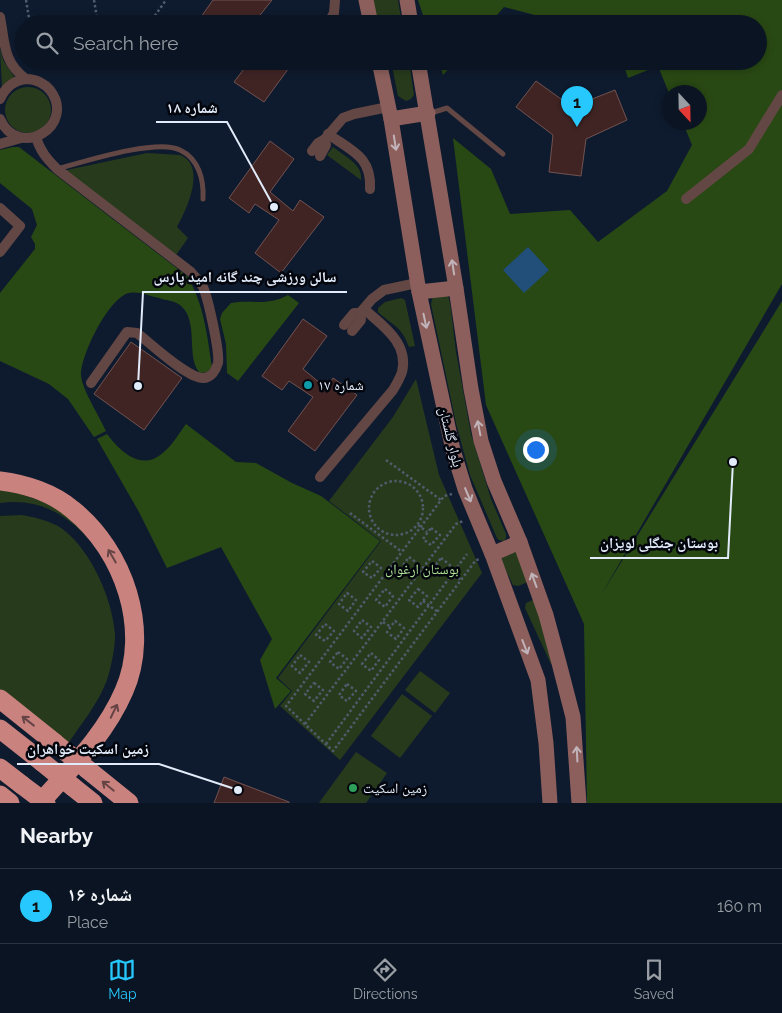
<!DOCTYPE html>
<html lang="en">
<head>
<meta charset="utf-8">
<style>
	:root { --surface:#0a1422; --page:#131d2a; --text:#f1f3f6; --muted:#999ea5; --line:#2a3340; --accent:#26c8fe }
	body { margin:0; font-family:Raleway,"Noto Naskh Arabic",sans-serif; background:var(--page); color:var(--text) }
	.compass { position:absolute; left:662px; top:85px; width:45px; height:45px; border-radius:50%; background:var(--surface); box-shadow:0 2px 8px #0003; rotate:158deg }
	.you { position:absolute; left:535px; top:449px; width:18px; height:18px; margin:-12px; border:4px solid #fff; border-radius:50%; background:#1a73e8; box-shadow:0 0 0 8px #1a73e833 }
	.badge { display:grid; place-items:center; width:32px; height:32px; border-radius:50%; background:var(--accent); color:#111; font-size:16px; font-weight:700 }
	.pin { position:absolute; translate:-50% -41px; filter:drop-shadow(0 1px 2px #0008) }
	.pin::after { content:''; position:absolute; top:26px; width:18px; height:15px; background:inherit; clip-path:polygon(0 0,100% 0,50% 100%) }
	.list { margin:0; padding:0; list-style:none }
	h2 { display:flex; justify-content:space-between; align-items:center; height:65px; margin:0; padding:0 20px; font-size:21px }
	h2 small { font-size:16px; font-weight:400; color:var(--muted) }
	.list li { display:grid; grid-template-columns:32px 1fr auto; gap:15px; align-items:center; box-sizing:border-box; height:75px; padding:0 20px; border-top:1px solid var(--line) }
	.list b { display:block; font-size:19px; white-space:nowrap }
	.list p { margin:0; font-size:16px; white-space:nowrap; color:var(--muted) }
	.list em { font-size:16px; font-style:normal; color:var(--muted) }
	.icon { flex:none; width:28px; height:28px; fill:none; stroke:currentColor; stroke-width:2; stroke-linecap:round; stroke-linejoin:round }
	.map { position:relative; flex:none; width:782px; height:803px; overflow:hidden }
	.search { position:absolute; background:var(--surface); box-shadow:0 2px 8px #0003; left:15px; right:15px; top:15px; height:55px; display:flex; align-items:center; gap:12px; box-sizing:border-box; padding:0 18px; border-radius:28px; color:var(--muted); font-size:19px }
	.sheet { height:140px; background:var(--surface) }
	nav { display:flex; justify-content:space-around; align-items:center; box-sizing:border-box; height:70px; border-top:1px solid var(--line); background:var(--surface); font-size:14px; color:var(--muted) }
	nav a { display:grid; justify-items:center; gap:2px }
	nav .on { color:var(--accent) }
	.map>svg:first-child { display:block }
</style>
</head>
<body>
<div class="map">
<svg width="782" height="803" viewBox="0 0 782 803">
	<rect width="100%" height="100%" fill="#0e1b2e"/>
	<!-- green -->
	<g fill="#273b1c">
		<polygon points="373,0 398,0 402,24 378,24"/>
		<polygon points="0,48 3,60 15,78 2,87"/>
		<polygon points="391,61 409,61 414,95 411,99 406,101 398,96"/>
		<circle cx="28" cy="110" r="23"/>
		<path d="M333,147C344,156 363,164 361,180L327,155Z"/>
		<path d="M147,153L180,155C207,166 187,209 177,227L188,238L176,255L62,171Z"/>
		<polygon points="446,294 449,298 451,310 456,352 471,434 491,499 506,534 506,538 504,541 499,540 497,538 470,475 456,423 431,304 433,296"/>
		<path d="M401,298L405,300L415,346L409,347C401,325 393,326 378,312V308L385,302Z"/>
		<polygon points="416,379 439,475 482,573 340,760 280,706 292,691 278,678 381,541 329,501 393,417"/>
		<path d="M0,487L65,509L90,541C66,513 38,498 0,503Z"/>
		<path d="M21,515C34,517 46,520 58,526C89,545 113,599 115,635C115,649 111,667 107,680C98,704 81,724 67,745L0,691V516Z"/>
		<polygon points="518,551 528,582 518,586 513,585 501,560 504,555"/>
		<polygon points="535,599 555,663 551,664 525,608 526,603"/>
		<polygon points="420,671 450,693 435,713 405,690"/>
		<polygon points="402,694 432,716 400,758 371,736"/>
		<polygon points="356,752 387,773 366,803 319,803"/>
	</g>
	<!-- forest -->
	<g fill="#294914">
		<polygon points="418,0 782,0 782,284 601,595 782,301 782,803 587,803 584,624 486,405 453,138 491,169 510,214 570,210 598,242 667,191 692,145 683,123 700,122 700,92 669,93 658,66 628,78 622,61 758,61 758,24 569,24 504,7 489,24 426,24"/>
		<polygon points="439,61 456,61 443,75"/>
		<path d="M13,147H19L187,276C204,304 207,335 212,367L207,372L200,373C185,357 200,321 180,305C175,301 165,300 159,298C149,296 139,291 129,293C109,297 80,356 81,376C82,389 100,418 106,431L94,437L68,399L49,384L0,361V293L35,249V244L31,237L37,225L32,209L0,183V150Z"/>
		<path d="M288,295L299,303L238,381L227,373L226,344L220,319L222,313L231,303C253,299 266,307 288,295Z"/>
		<path d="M186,424L236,462L256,463L292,483L321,496L380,541L276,678L291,691L275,709L260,660L272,639L221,547L167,568L139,512L97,439L107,434C122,454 144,473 166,450C174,443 179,433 186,424Z"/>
	</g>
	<!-- water -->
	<polygon fill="#214f7a" points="528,247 549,270 524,293 503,270"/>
	<!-- building -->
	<g fill="#402424" stroke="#715250">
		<polygon points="213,0 272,0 253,24 196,24"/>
		<polygon points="250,61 294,61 264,102 234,82"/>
		<polygon points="536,81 561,99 582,103 615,90 627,120 586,139 581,176 549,172 553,135 516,107"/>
		<polygon points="270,141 294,159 270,192 293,211 300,200 324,217 281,273 255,253 279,220 255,204 249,213 229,198"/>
		<polygon points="303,319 327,336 303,369 326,388 333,378 357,395 315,451 288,431 313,397 289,381 282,390 262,376"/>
		<polygon points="131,342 182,378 144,430 94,394"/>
		<polygon points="224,777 289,802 289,803 214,803"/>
	</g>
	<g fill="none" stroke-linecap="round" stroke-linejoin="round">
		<!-- path -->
		<g stroke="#505c6d" stroke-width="2.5" stroke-dasharray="2.5 2.5" stroke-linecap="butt">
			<polyline points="26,0 30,24"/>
			<polyline points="94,0 98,24"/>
			<polyline points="149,24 166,0"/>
			<polyline points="66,61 68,61"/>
			<polyline points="386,460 441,500"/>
			<circle cx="396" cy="508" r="27"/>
			<polyline points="452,494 444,496 286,706 333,751 476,560 481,559"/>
			<polyline points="350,513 402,552"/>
			<polyline points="418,525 427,532"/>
			<polygon points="431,528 440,535 431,545 423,539"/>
			<polygon points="409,557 418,564 409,575 401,568"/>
			<polygon points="441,558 450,565 441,575 433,569"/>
			<polygon points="372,561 381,568 372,578 363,572"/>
			<polyline points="446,569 461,580"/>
			<polygon points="385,589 393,596 385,607 376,600"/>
			<polygon points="418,589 427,596 418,607 409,600"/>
			<polygon points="347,593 356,600 348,611 339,604"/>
			<polyline points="423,601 438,612"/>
			<polygon points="362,620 371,627 362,638 354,631"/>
			<polygon points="395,621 404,628 396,639 387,632"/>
			<polyline points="383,622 391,627"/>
			<polygon points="325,624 334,631 325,641 316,635"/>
			<polygon points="338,652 347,659 339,669 330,662"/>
			<polygon points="371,653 379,660 371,671 362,664"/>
			<polygon points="300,655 309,662 300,673 292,666"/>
			<polygon points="314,683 323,690 314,701 305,694"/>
			<polygon points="347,684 356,691 347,701 339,695"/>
			<polyline points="305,724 456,524 463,521"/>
			<polyline points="326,744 467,554"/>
		</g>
		<!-- lane -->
		<g stroke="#634745" stroke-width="5">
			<polyline points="431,113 447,108 503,154"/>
			<path d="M57,169C83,162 157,138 180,150C199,159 204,180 203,199"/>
		</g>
		<!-- street -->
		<g stroke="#634745" stroke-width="10">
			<path d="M0,17C5,43 3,62 26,79"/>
			<polyline points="328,24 334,13 335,0"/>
			<path d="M0,99C5,88 14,80 27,79C36,79 45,84 50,90C77,125 19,161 0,119"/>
			<path d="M328,134C352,151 372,157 370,189"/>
			<path d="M36,137C40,151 47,159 57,169L191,272C195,277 200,282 203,287C208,298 220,352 218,363C216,370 211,378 203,378C187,378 150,343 137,333L127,332L91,383"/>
			<polyline points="0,144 21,138"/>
			<polyline points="312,151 318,143 325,139 343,118 354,114 388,107"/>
			<polyline points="320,156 326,145 325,139"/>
			<polyline points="686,199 749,149 782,95"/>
			<polyline points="0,208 20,226 0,252"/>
			<polyline points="344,325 354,313 360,313"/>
			<polyline points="352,331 361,320 360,313 372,299 384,290 417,283"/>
			<path d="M320,477L393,390C396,385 400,378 402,372C409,343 383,326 364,309"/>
		</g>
		<!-- secondary -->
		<g stroke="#8c5f5c" stroke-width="15">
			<polyline points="366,0 371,24"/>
			<polyline points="407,0 411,24"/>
			<polyline points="379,61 391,119 419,292 453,450 465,489 492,554 538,680 546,743 550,803"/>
			<polyline points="418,61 456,288 471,389 481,441 494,481 520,542 546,615 559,663 573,717 579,803"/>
			<polyline points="391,119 428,113"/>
			<polyline points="419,292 456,288"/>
			<polyline points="492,554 520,542"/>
		</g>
		<!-- highway -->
		<g stroke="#c9827e" stroke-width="19">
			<path d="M0,481C25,484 53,493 73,510C124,551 151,630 124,691C105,735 71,768 40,803"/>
			<polyline points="0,699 55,743"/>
			<polyline points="0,729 42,762"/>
			<polyline points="0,768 22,785"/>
			<polyline points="87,769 129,803"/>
			<polyline points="73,787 93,803"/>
			<polyline points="0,795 10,803"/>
		</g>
		<!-- highway-bridge -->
		<g stroke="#c9827e" stroke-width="19">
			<polyline points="55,743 87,769"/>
			<polyline points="42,762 73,787"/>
			<polyline points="22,785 46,803"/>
		</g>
	</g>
	<!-- one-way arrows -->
	<defs><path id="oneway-shaft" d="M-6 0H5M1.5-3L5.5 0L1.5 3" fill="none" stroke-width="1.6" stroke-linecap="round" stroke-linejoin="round" transform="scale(1.25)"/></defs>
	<g stroke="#c0b3ba">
		<use href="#oneway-shaft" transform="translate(395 143) rotate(81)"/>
		<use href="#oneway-shaft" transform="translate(453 267) rotate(-99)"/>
		<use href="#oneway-shaft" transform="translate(425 321) rotate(78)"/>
		<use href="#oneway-shaft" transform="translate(479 428) rotate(-101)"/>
		<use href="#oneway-shaft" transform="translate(468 495) rotate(67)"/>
		<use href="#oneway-shaft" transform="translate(534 580) rotate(-110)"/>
		<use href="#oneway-shaft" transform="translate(525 647) rotate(69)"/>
		<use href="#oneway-shaft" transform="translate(577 754) rotate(-93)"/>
	</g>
	<g stroke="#664446">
		<use href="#oneway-shaft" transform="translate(112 556) rotate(-120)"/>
		<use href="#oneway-shaft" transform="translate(114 711) rotate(-64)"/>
		<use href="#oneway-shaft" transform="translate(28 721) rotate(-142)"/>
		<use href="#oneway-shaft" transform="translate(108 786) rotate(-141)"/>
	</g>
	<!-- markers -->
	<circle fill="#0f9aa8" stroke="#03060d" stroke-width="2" cx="308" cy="385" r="5"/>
	<circle fill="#2e9e5b" stroke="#03060d" stroke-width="2" cx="353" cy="788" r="5"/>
	<g text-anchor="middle" stroke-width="5" stroke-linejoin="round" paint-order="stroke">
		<!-- poi labels -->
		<g font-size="14" fill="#e2ebf9" stroke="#03060d" text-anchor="start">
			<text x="318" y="390">شماره ۱۷</text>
			<text x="363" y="793">زمین اسکیت</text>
		</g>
		<!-- street labels -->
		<g font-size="14" fill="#e2ebf9" stroke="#03060d">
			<text transform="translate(451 437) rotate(76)" y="5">بلوار گلستان</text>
		</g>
		<!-- park labels -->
		<g font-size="14" fill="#b2e697" stroke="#03060d">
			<text x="422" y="574">بوستان ارغوان</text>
		</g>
	</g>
	<!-- callouts -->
	<path fill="none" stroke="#e2ebf9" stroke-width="2" d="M274 207L227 122H156M138 386L143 292H347M733 462L728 558H590M238 790L159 764H17"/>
	<g fill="#e2ebf9" stroke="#03060d" stroke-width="2">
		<circle cx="274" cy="207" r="5"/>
		<circle cx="138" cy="386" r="5"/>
		<circle cx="733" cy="462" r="5"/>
		<circle cx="238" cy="790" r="5"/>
	</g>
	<g font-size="15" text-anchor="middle" font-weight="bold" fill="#e2ebf9" stroke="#03060d" stroke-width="5" stroke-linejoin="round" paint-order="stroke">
		<text x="192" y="113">شماره ۱۸</text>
		<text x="245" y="282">سالن ورزشی چند گانه امید پارس</text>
		<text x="659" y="548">بوستان جنگلی لویزان</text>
		<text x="88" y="754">زمین اسکیت خواهران</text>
	</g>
</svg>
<svg class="compass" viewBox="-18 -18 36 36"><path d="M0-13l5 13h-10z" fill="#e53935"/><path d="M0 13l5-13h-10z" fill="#999ea5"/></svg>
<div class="you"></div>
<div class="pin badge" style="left:577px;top:127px">1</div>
<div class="search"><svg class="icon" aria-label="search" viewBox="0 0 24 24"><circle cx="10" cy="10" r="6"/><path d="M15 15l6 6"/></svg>Search here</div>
</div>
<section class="sheet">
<h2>Nearby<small></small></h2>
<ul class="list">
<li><span class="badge">1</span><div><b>شماره ۱۶</b><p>Place</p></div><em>160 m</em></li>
</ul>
</section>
<nav>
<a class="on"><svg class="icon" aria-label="map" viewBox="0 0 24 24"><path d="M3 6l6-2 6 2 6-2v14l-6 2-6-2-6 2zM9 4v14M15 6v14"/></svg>Map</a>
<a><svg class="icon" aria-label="directions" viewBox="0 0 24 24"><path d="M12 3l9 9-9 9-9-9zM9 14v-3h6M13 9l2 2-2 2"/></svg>Directions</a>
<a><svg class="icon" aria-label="saved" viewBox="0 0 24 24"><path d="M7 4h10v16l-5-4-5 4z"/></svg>Saved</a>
</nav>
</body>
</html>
